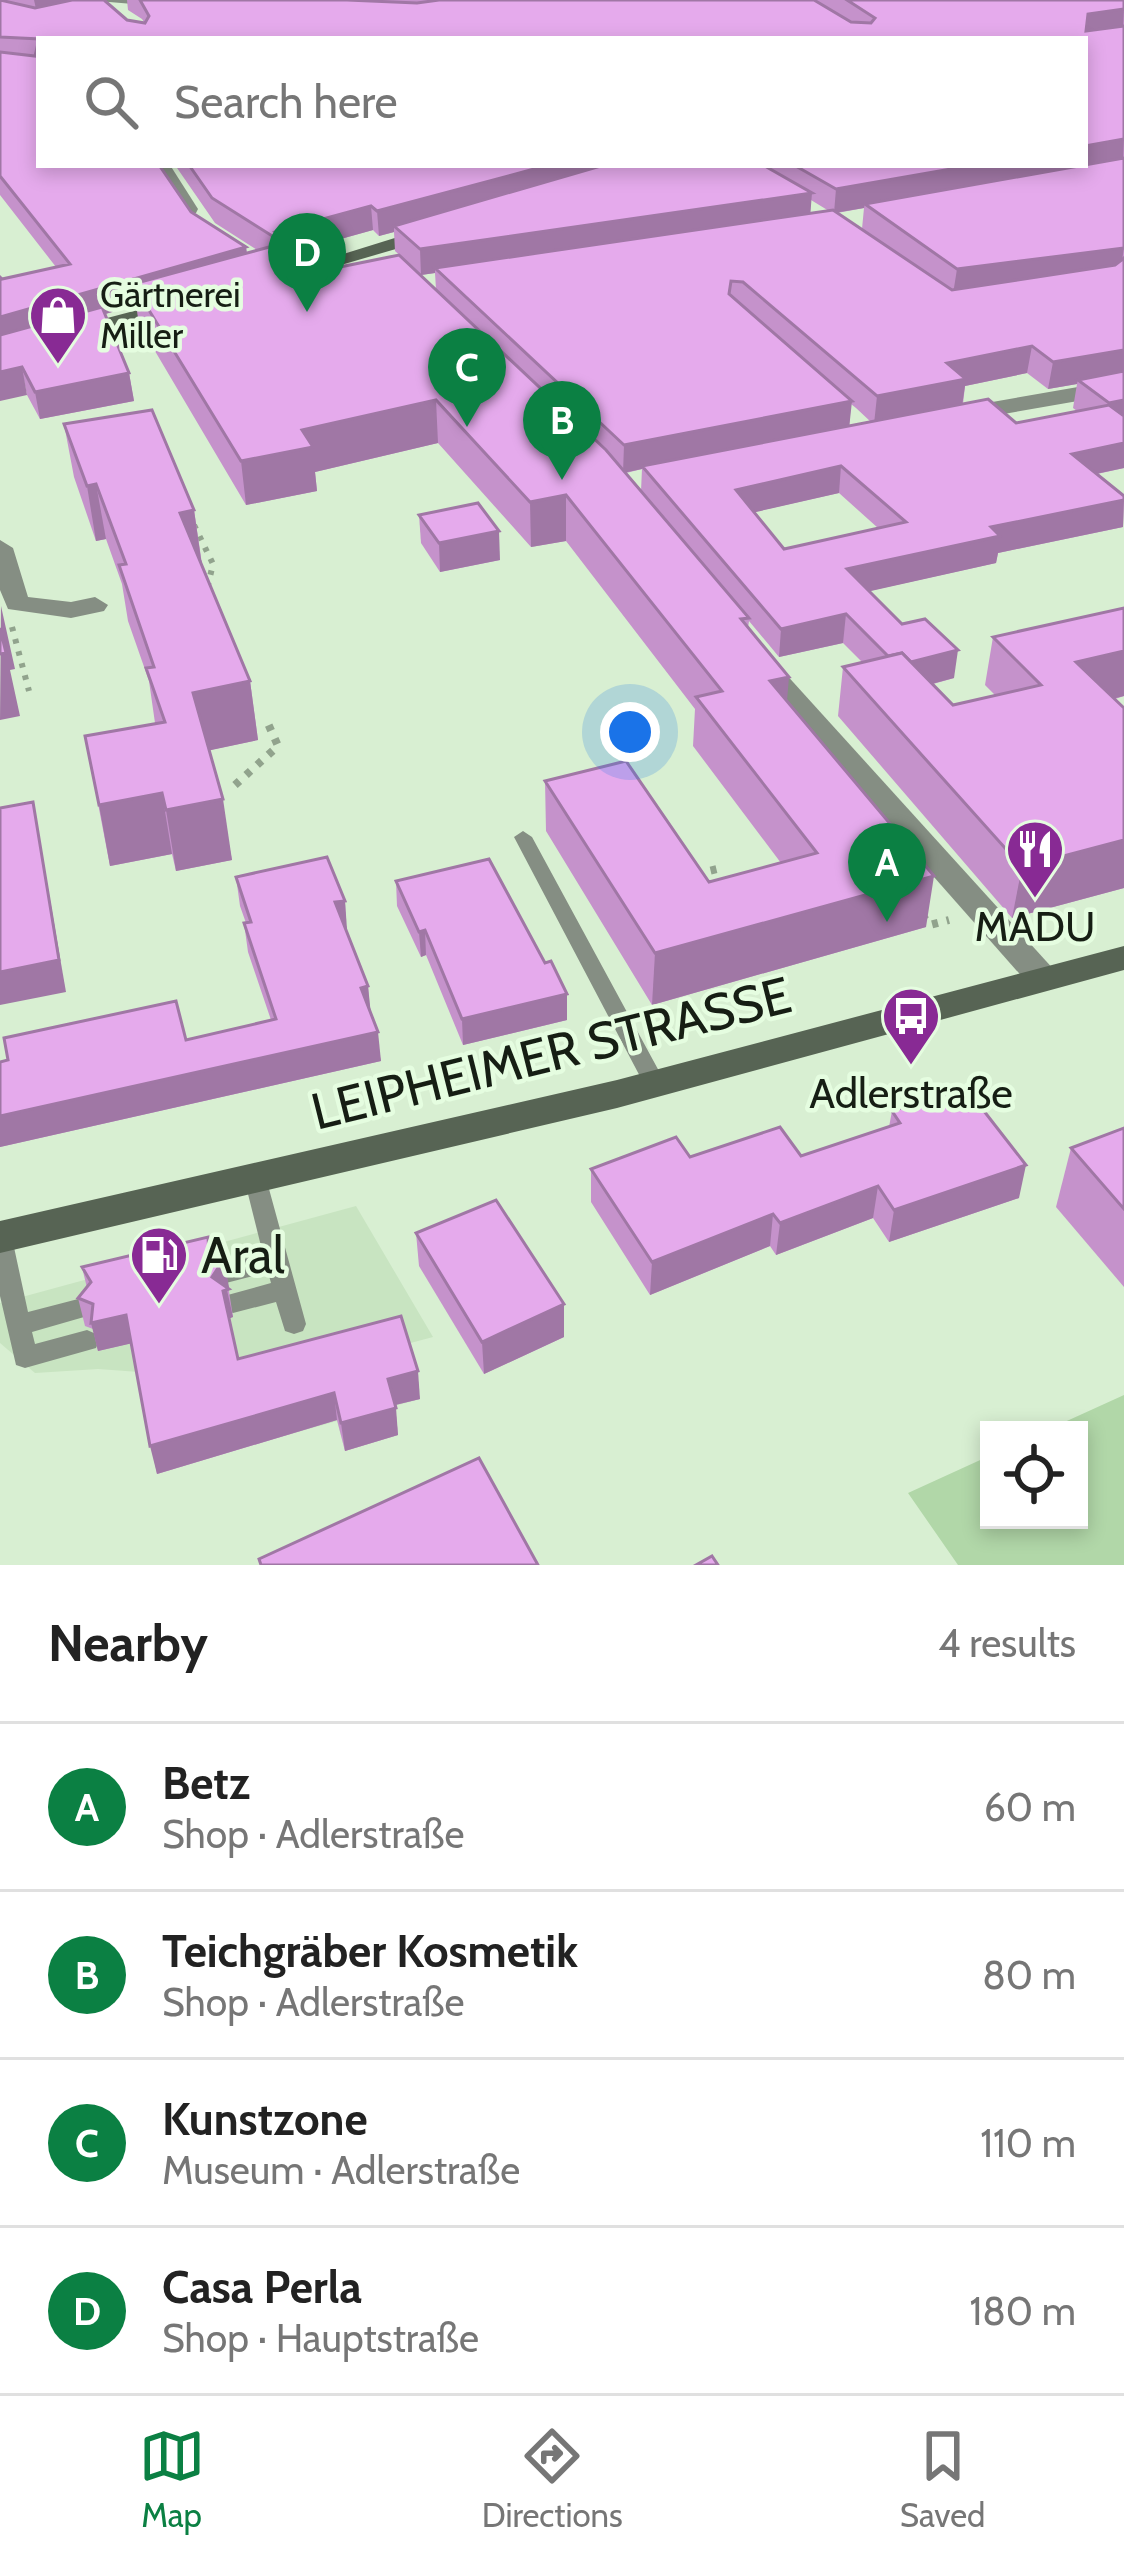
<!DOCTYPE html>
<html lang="en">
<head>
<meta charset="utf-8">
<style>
	:root { --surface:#fff; --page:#f6f6f6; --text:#222; --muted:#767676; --line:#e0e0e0; --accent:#0b8043 }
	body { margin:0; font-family:Cabin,sans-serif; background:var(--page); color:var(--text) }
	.controls { position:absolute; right:36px; bottom:36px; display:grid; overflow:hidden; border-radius:0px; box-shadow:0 6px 18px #0003 }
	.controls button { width:108px; height:108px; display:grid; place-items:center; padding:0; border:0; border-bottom:3px solid var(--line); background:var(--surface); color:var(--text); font:60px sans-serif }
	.you { position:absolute; left:630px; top:732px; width:42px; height:42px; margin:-30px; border:9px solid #fff; border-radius:50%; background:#1a73e8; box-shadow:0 0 0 18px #1a73e833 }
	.badge { display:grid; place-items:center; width:78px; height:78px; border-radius:50%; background:var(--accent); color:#fff; font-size:39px; font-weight:700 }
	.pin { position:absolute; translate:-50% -99px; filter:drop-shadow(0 3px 6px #0008) }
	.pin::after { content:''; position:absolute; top:63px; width:42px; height:36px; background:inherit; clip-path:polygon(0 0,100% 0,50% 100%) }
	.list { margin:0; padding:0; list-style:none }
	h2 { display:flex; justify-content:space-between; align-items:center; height:156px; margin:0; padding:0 48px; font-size:51px }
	h2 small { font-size:39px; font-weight:400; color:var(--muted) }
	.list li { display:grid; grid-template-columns:78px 1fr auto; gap:36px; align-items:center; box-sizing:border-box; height:168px; padding:0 48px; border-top:3px solid var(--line) }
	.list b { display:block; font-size:45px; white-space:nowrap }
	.list p { margin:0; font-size:39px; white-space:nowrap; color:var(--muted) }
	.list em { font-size:39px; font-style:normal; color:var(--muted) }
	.icon { flex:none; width:66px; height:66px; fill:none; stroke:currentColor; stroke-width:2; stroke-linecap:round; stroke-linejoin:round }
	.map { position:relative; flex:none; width:1124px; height:1565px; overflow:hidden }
	.search { position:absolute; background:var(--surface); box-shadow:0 6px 18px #0003; left:36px; right:36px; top:36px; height:132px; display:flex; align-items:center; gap:30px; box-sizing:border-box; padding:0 42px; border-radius:0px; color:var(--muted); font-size:45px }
	.sheet { height:828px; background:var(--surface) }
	nav { display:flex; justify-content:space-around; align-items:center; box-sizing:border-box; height:168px; border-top:3px solid var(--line); background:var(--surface); font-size:33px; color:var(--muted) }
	nav a { display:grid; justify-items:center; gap:6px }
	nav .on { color:var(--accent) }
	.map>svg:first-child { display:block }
</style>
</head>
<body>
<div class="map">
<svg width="1124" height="1565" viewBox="0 0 1124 1565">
	<rect width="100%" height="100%" fill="#d8efd2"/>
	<!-- built -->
	<polygon fill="#c8e4c1" points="356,1206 433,1337 403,1345 420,1399 391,1407 398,1435 345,1451 337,1421 277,1438 263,1381 98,1369 35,1373 0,1343 0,1303"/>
	<!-- green -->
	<polygon fill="#b1d7a8" points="1124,1395 1124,1565 958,1565 908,1493 989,1456 989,1520 1079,1520 1079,1430 1047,1430"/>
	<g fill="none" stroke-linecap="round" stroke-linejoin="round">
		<!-- path-far1 -->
		<g stroke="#91a38d" stroke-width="6" stroke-dasharray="4.5 8" stroke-linecap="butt">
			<polyline points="194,525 213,564 208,585"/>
			<polyline points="12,627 29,691"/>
		</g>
		<!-- path -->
		<g stroke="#91a38d" stroke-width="8" stroke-dasharray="6 9" stroke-linecap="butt">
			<polyline points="235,785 278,746 266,719"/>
			<polyline points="696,874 717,869"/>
			<polyline points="922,915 930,925 949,920"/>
		</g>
		<!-- lane -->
		<g fill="#858e83" fill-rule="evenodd">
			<polygon points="523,831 532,837 666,1084 663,1090 655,1092 647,1090 644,1084 514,837"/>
			<polygon points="255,1169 263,1172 266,1178 306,1324 303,1331 294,1334 285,1331 276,1302 233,1313 224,1310 221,1303 224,1296 271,1283 268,1272 226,1283 218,1280 214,1273 218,1266 263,1254 244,1178 247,1172"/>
			<polygon points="0,1229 8,1231 12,1238 28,1312 82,1298 91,1301 94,1308 91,1315 32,1332 35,1344 87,1330 96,1334 99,1341 96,1348 25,1368 16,1365 0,1296"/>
		</g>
		<!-- street -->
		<g fill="#858e83" fill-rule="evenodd">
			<polygon points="86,0 173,0 175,3 168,7"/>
			<polygon points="152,165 170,165 198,209 196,213 182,213"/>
			<polygon points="1124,379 1124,393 958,422 947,415 958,408"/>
			<polygon points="0,540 13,548 28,597 71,602 95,597 108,605 104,611 71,618 8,609 0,590"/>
			<polygon points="764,659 774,661 1056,972 1061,980 1056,988 1032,988 754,673 750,667 754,661"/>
		</g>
		<!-- secondary -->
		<g fill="#576454" fill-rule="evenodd">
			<polygon points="430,227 437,229 437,237 286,281 276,275"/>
			<polygon points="176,300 183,302 183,310 0,359 0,346"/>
			<polygon points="1124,946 1124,970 617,1108 0,1253 0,1221 617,1080"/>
		</g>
	</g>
	<!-- wall -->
	<g fill="#c592cb" fill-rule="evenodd">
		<path d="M0,0H104L127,20L144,22L142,19L128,10L127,0H1124V468L1097,474L1124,496L1123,527L998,553L996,563L869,591L954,678L933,684L953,705L995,695L985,685L993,637L1124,608V696L1115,699L1124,708V888L1012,918L838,716L843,667L862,662L843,643L779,657L749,621L748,628L787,701L926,927L652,1005L546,831L545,781L709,882L781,863L693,746L695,709L566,541L531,547L438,443L315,472L317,491L246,505L139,324L136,305L105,314L129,373L134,401L40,419L27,395L2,279L56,267L0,195ZM39,39L1085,165H175L215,223L257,250L247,253L246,247L191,212ZM811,200L829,211L810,213ZM864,208L862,229L885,245L837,213ZM373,230L379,236L394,232L395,251L421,275L435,273L436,289L325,270L305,249ZM1027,373L1048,389L1077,384L1073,408L1077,411L1016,423L963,404L965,386ZM851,404L856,408L871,422L849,426ZM642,469L641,491L626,473ZM839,493L878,528L784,549L754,512Z"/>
		<polygon points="64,424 194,510 202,564 250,681 258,740 210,750 232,860 176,871 172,854 110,866 85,736 155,723 149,681 128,621 122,584 106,539 96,541 74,477"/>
		<polygon points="419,515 500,560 440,572 421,543"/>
		<polygon points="236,877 345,901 346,929 368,986 370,1012 381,1061 0,1147 0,1062 186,1040 271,1020 248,952 244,923 246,923 240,906"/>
		<polygon points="396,881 545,963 567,994 567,1020 463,1045 426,955 421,957 397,906"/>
		<polygon points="892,1111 1019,1198 889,1242 873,1218 776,1255 770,1246 650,1295 591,1202 591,1169 690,1157 801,1156 889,1127"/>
		<polygon points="1124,1128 1124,1287 1056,1207 1071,1148"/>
		<polygon points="416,1233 564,1304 564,1337 484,1374 419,1266"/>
		<polygon points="212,1255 224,1259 233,1317 229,1318 238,1359 420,1399 395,1405 398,1435 345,1451 337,1420 157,1474 132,1343 98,1351 93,1329 85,1326 78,1298 87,1288 82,1267"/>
	</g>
	<!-- shaded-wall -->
	<g fill="#a077a5">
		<polygon points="34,0 85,0 37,13"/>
		<polygon points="1124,9 1123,30 1084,35 1088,14"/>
		<polygon points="1124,139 1123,162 869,207 865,204 864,208 834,213 836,189 974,165 1085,165 1085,146"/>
		<polygon points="549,165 635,165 394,226 394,232 379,236 377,211"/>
		<polygon points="812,193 810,218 435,268 435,273 421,275 420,249"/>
		<polygon points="371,206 373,230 283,255 279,264 275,232"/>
		<polygon points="246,247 249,272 133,284 136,305 0,345 0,317"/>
		<polygon points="1124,248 1120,273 953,294 957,269"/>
		<polygon points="1032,346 1027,373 965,386 962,406 874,424 877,396 947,363"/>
		<polygon points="1124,350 1124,376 1078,380 1077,384 1048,389 1053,362"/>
		<polygon points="22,367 27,395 0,401 0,372"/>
		<polygon points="129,373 134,401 40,419 35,392"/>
		<polygon points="436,400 438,443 315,472 317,491 246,505 241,461 302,430"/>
		<polygon points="1124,400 1124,427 1103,431 1109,403"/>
		<polygon points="852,401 849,429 642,466 642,469 623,473 624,445"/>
		<polygon points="1124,443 1124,468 1067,480 1072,454"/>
		<polygon points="841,466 839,493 734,517 736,490"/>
		<polygon points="96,484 106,539 96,541 87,486"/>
		<polygon points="566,495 566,541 531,547 530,502"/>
		<polygon points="1124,500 1123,527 998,553 996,563 844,597 847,569 991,527"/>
		<polygon points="194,510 202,566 180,513"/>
		<polygon points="499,531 500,560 440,572 439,543"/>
		<polygon points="1,606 15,669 10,670 20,716 0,720"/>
		<polygon points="846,614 843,643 779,657 781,629"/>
		<polygon points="958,650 954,678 894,694 898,665"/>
		<polygon points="1124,651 1124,696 1067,710 1076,662"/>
		<polygon points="789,677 785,725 770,681"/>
		<polygon points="250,681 258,740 202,752 193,693"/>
		<polygon points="162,793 172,854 110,866 99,805"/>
		<polygon points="223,799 232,860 176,871 166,810"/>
		<polygon points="33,802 66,992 0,1005 0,972"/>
		<polygon points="1124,840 1124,888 1012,918 1022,867"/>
		<polygon points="934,876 926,927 652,1005 655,953"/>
		<polygon points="345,901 347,929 338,931 335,902"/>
		<polygon points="425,930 426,955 421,957 419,932"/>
		<polygon points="368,986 371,1015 361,988"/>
		<polygon points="567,994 567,1020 463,1045 462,1019"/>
		<polygon points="378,1032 381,1061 0,1147 0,1116"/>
		<polygon points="1026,1165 1019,1198 889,1242 894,1210"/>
		<polygon points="878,1186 873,1218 776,1255 780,1223"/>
		<polygon points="773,1214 770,1246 650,1295 652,1262"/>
		<polygon points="208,1237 214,1265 224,1259 229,1287 227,1290 233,1317 228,1319 217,1305 209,1254"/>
		<polygon points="564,1304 564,1337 484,1374 482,1342"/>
		<polygon points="126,1315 133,1343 98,1351 91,1323"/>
		<polygon points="418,1371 420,1399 391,1406 388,1379"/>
		<polygon points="334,1393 337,1420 157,1474 150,1446"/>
		<polygon points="396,1408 398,1435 345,1451 341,1423"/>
	</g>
	<!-- building -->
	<g fill="#e5aaec" stroke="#a077a5" stroke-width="3" fill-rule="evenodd">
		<polygon points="0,0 35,8 72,0 104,0 127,20 145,23 149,16 140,0 347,0 417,3 439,0 814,0 851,22 871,23 875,18 847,0 1124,0 1124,9 1088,14 1086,31 1124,26 1124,139 1085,146 1085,39 39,39 39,165 159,165 191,212 246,247 0,317 0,277 2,279 70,264 0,176 0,52 35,56 39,39 0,37"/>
		<polygon points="1124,158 1124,248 957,269 865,204"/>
		<polygon points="189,165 549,165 377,211 371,206 275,232 281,238 277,239 212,198"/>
		<polygon points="604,165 763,165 812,193 420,249 394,226"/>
		<polygon points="794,165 974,165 836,189"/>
		<polygon points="833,210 952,290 1115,265 1124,258 1124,350 1053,362 1032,346 947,363 966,379 877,396 743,282 731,281 729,294 852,401 624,445 435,268"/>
		<polygon points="295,240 325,270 399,255 606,450 749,618 741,619 789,677 770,681 934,876 655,953 545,781 626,761 709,882 817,853 696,697 722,691 566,495 530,502 436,400 302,430 313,447 241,461 133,284"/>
		<polygon points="102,307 129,373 35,392 22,367 0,372 0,335"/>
		<polygon points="1124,371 1124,400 1109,403 1078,380"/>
		<path d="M988,399L1016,423L1109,405L1124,416V443L1072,454L1124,496V500L991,527L1000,536L847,569L902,624L925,619L958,650L911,662L902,653L888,656L846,614L781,629L642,466ZM841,466L906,522L784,549L736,490Z"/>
		<polygon points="152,410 194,510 180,513 250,681 193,693 223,799 166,810 162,793 99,805 85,736 165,722 146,668 154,667 119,565 126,564 96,484 87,486 64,424"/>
		<polygon points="478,503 499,531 439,543 419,515"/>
		<polygon points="1124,608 1124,651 1076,662 1124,708 1124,840 1022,867 843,667 902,653 953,705 1041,685 993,637"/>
		<polygon points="0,628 6,653 0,654"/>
		<polygon points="33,802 59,960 0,972 0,808"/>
		<polygon points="327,857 345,901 335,902 368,986 361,988 378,1032 0,1116 0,1062 8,1060 4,1038 176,1001 186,1040 276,1019 244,923 251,922 236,877"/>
		<polygon points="489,859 545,963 551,961 567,994 462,1019 425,930 419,932 396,881"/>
		<polygon points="966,1088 1026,1165 894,1210 878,1186 780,1223 773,1214 652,1262 591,1169 676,1137 690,1157 780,1127 801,1156 900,1123 892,1111"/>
		<polygon points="1124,1128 1124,1209 1071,1148"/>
		<polygon points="496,1200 564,1304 482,1342 416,1233"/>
		<polygon points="208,1237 209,1254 224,1259 212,1277 229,1289 223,1291 238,1359 401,1316 418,1371 388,1379 396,1408 341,1423 334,1393 150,1446 126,1315 91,1323 93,1304 78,1298 91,1282 82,1267"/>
		<polygon points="479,1458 538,1565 261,1565 259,1559"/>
		<polygon points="712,1556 718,1565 696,1565"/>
	</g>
	<!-- icons -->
	<defs>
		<g id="shop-pin" transform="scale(3)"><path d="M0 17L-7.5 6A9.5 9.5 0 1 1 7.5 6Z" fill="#882a94" stroke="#e5fde0"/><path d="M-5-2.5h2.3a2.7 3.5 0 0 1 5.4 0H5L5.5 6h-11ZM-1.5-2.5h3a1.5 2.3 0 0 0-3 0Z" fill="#fff"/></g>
		<g id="restaurant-pin" transform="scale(3)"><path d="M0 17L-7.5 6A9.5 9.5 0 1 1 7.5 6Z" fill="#882a94" stroke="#e5fde0"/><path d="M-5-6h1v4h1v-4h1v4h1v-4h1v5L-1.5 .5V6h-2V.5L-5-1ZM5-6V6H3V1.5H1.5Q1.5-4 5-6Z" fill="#fff"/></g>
		<g id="bus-pin" transform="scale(3)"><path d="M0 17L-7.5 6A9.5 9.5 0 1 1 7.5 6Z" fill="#882a94" stroke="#e5fde0"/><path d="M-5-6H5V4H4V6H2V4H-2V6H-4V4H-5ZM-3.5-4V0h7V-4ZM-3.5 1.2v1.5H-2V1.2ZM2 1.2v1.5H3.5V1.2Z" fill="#fff"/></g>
		<g id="fuel-pin" transform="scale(3)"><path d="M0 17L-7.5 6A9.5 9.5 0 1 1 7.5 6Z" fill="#882a94" stroke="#e5fde0"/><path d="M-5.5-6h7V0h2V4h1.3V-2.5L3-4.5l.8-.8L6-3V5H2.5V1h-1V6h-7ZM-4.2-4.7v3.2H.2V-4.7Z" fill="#fff"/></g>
	</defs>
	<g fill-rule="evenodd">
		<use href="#shop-pin" x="58" y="315"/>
		<use href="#restaurant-pin" x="1035" y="849"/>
		<use href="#bus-pin" x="911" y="1016"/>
		<use href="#fuel-pin" x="159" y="1255"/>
	</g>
	<g text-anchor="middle" stroke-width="9" stroke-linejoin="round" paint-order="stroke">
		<!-- far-poi labels -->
		<g font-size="36" fill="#161e14" stroke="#e5fde0" text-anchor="start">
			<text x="100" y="307">Gärtnerei<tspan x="100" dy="41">Miller</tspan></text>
		</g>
		<!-- poi labels -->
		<g font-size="42" fill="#161e14" stroke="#e5fde0">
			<text x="1035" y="941">MADU</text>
			<text x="911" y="1108">Adlerstraße</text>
		</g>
		<!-- near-street labels -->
		<g font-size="51" fill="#161e14" stroke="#e5fde0">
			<text transform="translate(551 1053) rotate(-14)" y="18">LEIPHEIMER STRASSE</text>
		</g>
		<!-- near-poi labels -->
		<g font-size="51" fill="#161e14" stroke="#e5fde0" text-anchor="start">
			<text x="201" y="1273">Aral</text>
		</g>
	</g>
</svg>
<div class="controls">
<button><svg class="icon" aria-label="locate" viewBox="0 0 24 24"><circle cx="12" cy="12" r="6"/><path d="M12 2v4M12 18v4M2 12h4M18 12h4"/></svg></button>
</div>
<div class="you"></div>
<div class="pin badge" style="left:887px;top:922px">A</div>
<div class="pin badge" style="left:562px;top:480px">B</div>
<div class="pin badge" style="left:467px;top:427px">C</div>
<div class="pin badge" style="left:307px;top:312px">D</div>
<div class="search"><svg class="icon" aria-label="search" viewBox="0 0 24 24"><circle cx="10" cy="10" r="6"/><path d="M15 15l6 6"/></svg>Search here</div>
</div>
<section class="sheet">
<h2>Nearby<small>4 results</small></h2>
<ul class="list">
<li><span class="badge">A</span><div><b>Betz</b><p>Shop · Adlerstraße</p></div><em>60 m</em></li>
<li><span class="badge">B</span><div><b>Teichgräber Kosmetik</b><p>Shop · Adlerstraße</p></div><em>80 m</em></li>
<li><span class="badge">C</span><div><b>Kunstzone</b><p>Museum · Adlerstraße</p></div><em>110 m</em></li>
<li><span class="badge">D</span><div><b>Casa Perla</b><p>Shop · Hauptstraße</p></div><em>180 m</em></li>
</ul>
</section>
<nav>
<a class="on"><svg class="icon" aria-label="map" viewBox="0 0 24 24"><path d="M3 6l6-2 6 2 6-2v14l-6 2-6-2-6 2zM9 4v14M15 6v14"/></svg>Map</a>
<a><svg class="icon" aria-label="directions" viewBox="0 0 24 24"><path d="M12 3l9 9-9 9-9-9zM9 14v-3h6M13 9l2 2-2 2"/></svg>Directions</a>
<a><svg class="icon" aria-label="saved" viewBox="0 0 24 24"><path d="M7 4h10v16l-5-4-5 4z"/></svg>Saved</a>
</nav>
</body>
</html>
